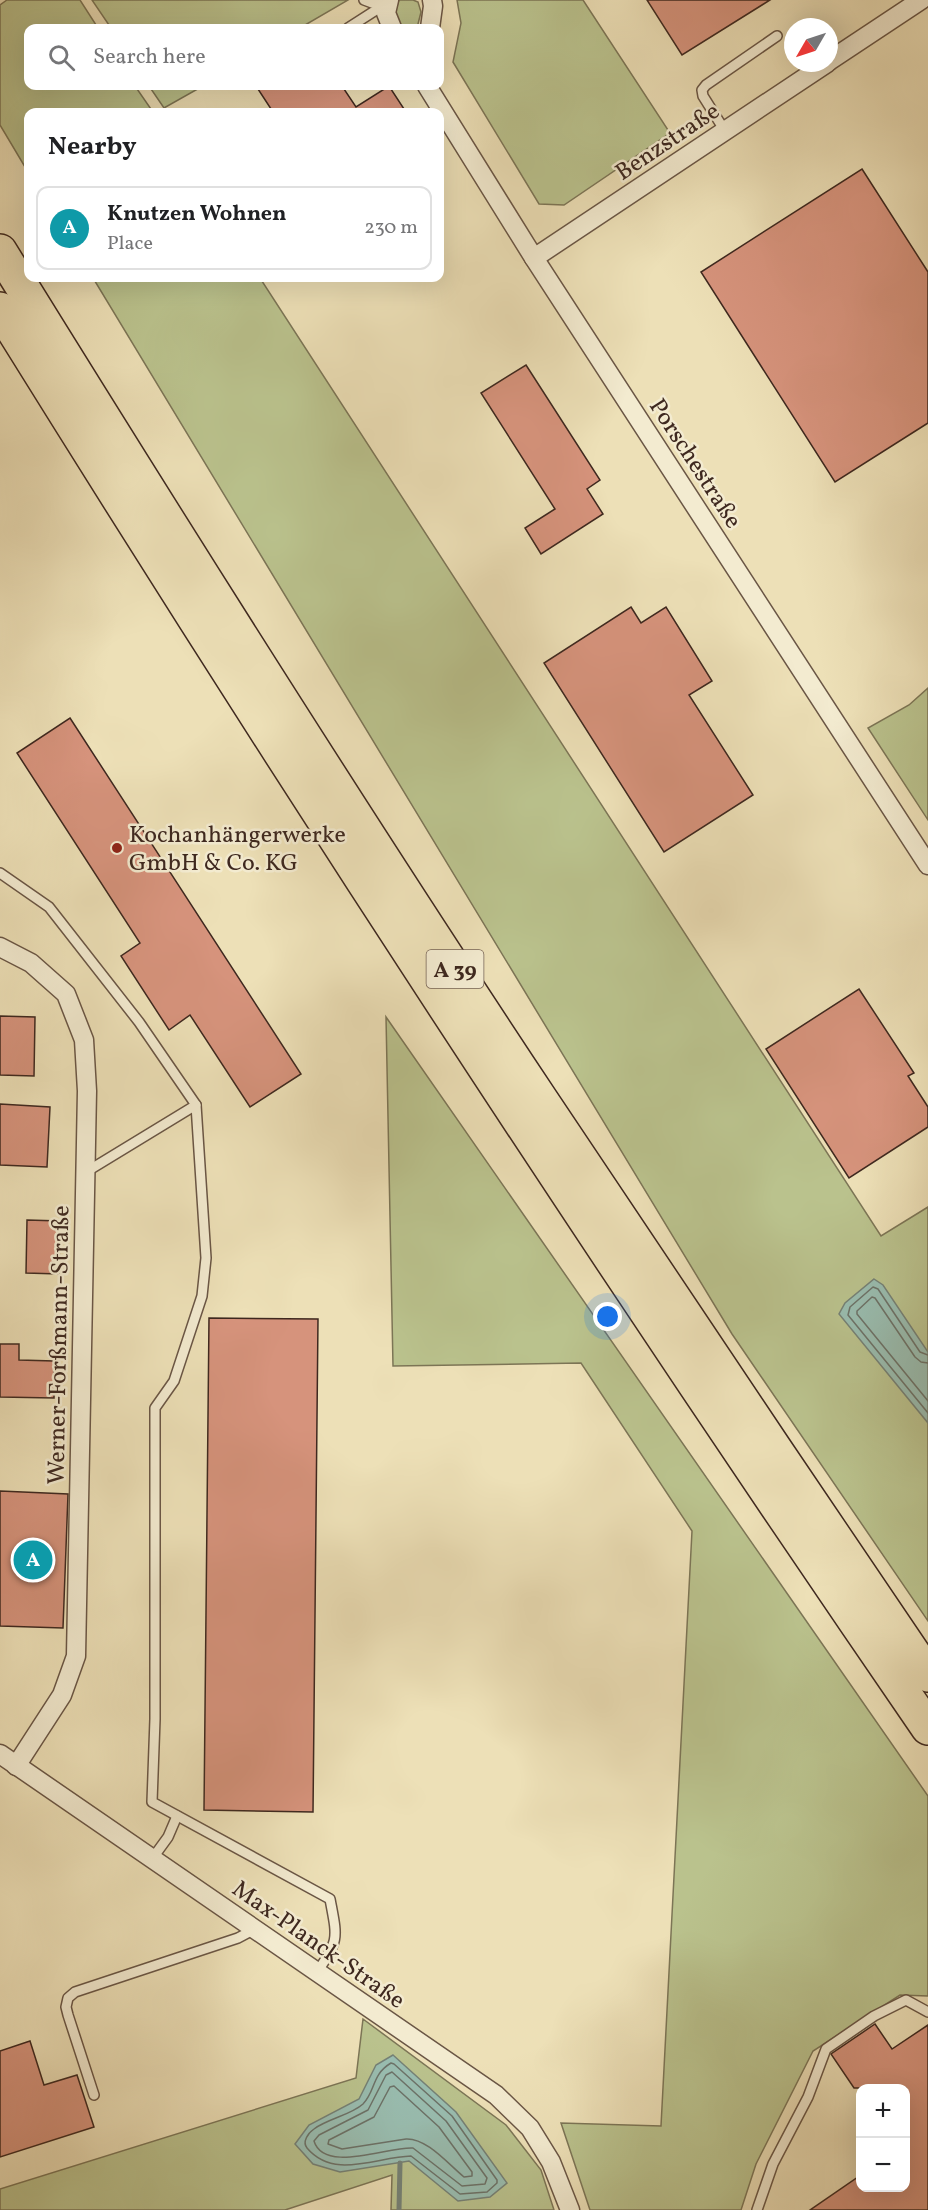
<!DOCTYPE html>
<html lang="en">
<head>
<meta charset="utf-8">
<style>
	:root { --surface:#fff; --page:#f6f6f6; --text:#202124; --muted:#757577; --line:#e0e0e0; --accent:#0b8043 }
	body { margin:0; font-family:Vollkorn,serif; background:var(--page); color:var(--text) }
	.controls { position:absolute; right:18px; bottom:18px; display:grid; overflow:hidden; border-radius:12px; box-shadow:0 6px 24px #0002 }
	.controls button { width:54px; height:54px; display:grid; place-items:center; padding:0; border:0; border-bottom:2px solid var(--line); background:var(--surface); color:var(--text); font:30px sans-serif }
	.compass { position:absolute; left:784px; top:18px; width:54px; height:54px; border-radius:50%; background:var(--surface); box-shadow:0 6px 24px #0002; rotate:231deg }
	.you { position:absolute; left:608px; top:1317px; width:21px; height:21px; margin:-15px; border:4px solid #fff; border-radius:50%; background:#1a73e8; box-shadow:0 0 0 9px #1a73e833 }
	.badge { display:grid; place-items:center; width:39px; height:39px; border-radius:50%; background:var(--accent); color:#fff; font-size:20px; font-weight:700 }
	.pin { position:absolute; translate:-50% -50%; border:3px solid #fff; box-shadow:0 2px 6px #0006 }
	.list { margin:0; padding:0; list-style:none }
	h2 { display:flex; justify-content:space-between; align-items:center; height:78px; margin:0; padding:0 24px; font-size:26px }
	h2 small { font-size:20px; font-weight:400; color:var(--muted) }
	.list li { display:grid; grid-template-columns:39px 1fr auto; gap:18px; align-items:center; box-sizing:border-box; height:84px; margin:0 12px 12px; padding:0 12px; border:2px solid var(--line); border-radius:12px }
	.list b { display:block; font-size:22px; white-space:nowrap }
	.list p { margin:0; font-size:20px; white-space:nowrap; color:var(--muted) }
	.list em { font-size:20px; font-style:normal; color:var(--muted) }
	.icon { flex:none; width:33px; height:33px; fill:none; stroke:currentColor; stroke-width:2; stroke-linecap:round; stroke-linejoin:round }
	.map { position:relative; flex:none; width:928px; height:2210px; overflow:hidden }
	.search { position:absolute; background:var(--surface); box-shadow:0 6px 24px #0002; left:24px; top:24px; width:420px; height:66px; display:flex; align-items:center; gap:15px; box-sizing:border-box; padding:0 21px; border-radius:12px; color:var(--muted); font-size:22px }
	.panel { position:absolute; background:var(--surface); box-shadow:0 6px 24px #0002; left:24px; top:108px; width:420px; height:174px; border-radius:12px }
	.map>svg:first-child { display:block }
</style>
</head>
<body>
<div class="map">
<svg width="928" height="2210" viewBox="0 0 928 2210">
	<rect width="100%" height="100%" fill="#ede0b7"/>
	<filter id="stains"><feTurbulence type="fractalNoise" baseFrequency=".00333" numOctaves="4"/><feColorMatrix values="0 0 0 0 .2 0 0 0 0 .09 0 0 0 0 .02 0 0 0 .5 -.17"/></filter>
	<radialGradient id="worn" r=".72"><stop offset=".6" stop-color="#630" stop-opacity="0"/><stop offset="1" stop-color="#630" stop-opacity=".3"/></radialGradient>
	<!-- green -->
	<g fill="#bac28d" stroke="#7c7556" stroke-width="1.5">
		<polygon points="7,0 80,0 98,28 28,28 28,86 135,86 153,112 28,112 28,172 0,125 0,5"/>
		<polygon points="92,0 348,0 300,28 111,28"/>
		<polygon points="399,0 413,0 418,2 421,12 417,28 401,28 394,14"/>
		<polygon points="457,0 583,0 670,133 564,205 539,204 453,62 461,23"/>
		<polygon points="149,86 203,86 164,108"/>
		<polygon points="93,278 260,278 881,1236 928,1207 928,1621 732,1334"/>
		<polygon points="928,688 928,820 868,728 909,705"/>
		<polygon points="386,1017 928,1796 928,1996 900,1995 813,2051 756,2164 741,2210 590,2210 561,2123 661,2126 692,1531 581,1363 393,1366"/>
		<polygon points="363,2019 506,2125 541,2170 554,2210 391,2210 392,2175 285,2210 0,2210 0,2189 356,2078"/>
	</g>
	<!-- water -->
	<g fill="#99bdb0" stroke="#758176" stroke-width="1.5">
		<polygon points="874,1279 883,1285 928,1352 928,1423 839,1314 845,1303"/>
		<polygon points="393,2055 456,2112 507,2183 490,2197 458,2201 409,2161 340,2172 313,2164 295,2144 309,2125 359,2099 376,2065"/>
	</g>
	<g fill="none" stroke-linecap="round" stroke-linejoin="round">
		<!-- shore -->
		<g stroke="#6c7268" stroke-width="1.5">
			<polyline points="928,1355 920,1352 878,1289 873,1287 850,1307 848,1315 928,1413"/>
			<polyline points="928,1363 921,1362 915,1357 875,1298 872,1297 857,1311 857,1314 928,1401"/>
			<path d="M391,2063L394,2064L452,2116L497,2180V2183L487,2192L460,2194L411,2156C376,2157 334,2180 307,2148C302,2142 308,2133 314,2129C327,2119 351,2115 363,2104C376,2091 371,2075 391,2063Z"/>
			<path d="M392,2072L446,2121L487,2178L485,2184L462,2186L413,2148C389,2146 324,2174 314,2141L319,2135L368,2110L386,2075Z"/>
			<path d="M394,2086L439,2127L472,2172V2176L464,2177C448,2164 427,2138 406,2139L342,2149L328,2144L329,2140L374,2117L390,2087Z"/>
		</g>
		<!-- stream -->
		<polyline stroke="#758176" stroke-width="5" points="399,2210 400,2163"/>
	</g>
	<!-- building -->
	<g fill="#d6937c" stroke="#3e281f" stroke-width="1.5">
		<polygon points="647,0 770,0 682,55"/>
		<polygon points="256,86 342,86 356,107 389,86 406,112 273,112"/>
		<polygon points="862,169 928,272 928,423 835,482 701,272"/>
		<polygon points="526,365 600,480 587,489 603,514 541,554 525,528 555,509 481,393"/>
		<polygon points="631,607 641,623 666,607 712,681 689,695 753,795 664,852 544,663"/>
		<polygon points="70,718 301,1074 250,1107 190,1015 169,1030 121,956 140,943 17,753"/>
		<polygon points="859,989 914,1073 908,1076 928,1107 928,1127 849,1178 766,1049"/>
		<polygon points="0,1016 35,1017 34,1076 0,1075"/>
		<polygon points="0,1104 50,1107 47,1167 0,1165"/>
		<polygon points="27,1220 60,1221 59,1274 26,1273"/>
		<polygon points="209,1318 318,1319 313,1812 204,1810"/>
		<polygon points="0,1344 19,1344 19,1360 54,1361 54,1398 0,1397"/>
		<polygon points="0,1491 68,1494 63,1628 0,1626"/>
		<polygon points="875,2024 892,2049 928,2025 928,2210 810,2210 861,2175 861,2187 906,2187 906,2088 854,2088 831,2054"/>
		<polygon points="30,2041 44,2085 77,2075 94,2127 0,2157 0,2051"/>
	</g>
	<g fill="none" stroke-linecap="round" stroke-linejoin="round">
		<!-- service casing -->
		<g stroke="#6a5645" stroke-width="12">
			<g id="service">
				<polyline points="364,0 372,3 387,3"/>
				<polyline points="348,28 387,3"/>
				<polyline points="725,131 703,96 702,90 706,85 777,36"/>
				<polyline points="0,873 49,907 139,1022 196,1105 86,1172"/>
				<path d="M196,1105L206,1258L202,1296L174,1381L155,1408V1719L152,1802L330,1899C337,1937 340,1940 317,1972"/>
				<polyline points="152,1859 168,1837 177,1816"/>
				<polyline points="94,2095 68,2015 66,2007 68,1998 75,1992 238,1938 255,1929"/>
				<polyline points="757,2210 773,2164 808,2097 826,2049 874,2016 906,2000 928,2012"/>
			</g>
		</g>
		<!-- minor casing -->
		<g stroke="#6a5645" stroke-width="21">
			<g id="minor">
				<polyline points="389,0 386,13 392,28"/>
				<polyline points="430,28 433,6 432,0"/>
				<polyline points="829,61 921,0"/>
				<polyline points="427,86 534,258 928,865"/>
				<polyline points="534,258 827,63"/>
				<polyline points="0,947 31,963 66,994 84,1040 87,1091 76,1656 62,1695 16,1766"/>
				<polyline points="0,1754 496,2095 530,2128 551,2162 570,2210"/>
			</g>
		</g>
		<!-- motorway casing -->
		<g stroke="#3e281f" stroke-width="36">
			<g id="motorway">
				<path d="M0,251C177,537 356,821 542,1101C669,1293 799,1484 928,1675"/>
				<path d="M0,309C298,789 608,1262 928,1728"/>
			</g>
		</g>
		<!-- service -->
		<use href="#service" stroke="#f3ebd0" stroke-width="9"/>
		<!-- minor -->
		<use href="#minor" stroke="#f3ebd0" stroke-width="18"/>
		<!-- motorway -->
		<use href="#motorway" stroke="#ede0b7" stroke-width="33"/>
	</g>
	<!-- markers -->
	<circle fill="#8f2418" stroke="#f3ebd0" stroke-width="2" cx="117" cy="848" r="6"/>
	<g text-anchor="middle" stroke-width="5" stroke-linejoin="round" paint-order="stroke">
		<!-- shield labels -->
		<rect fill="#f3ebd0" stroke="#746254" stroke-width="1.5" x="426.5" y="950" width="57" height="38" rx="4.5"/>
		<g font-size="22" font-weight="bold" fill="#3e281f">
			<text x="455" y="977">A 39</text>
		</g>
		<!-- street labels -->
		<g font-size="24" fill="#3e281f" stroke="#f3ebd0">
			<text transform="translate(667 141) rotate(-34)" y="8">Benzstraße</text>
			<text transform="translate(696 463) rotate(57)" y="8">Porschestraße</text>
			<text transform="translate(58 1345) rotate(-89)" y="8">Werner-Forßmann-Straße</text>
			<text transform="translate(319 1944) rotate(35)" y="8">Max-Planck-Straße</text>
		</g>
		<!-- poi labels -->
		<g font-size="24" fill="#3e281f" stroke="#f3ebd0" text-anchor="start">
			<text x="129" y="842">Kochanhängerwerke<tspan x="129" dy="28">GmbH &amp; Co. KG</tspan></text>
		</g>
	</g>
	<rect width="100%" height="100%" filter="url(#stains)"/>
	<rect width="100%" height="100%" fill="url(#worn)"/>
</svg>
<div class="controls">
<button>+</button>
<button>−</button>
</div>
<svg class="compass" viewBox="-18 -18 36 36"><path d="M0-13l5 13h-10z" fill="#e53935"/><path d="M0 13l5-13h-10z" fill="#757577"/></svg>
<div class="you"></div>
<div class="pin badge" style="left:33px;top:1560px;background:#0f9aa8">A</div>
<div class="search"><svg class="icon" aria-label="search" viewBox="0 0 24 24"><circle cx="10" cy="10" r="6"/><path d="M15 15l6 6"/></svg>Search here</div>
<section class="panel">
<h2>Nearby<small></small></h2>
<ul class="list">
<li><span class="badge" style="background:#0f9aa8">A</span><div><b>Knutzen Wohnen</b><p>Place</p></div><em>230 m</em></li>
</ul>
</section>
</div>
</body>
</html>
